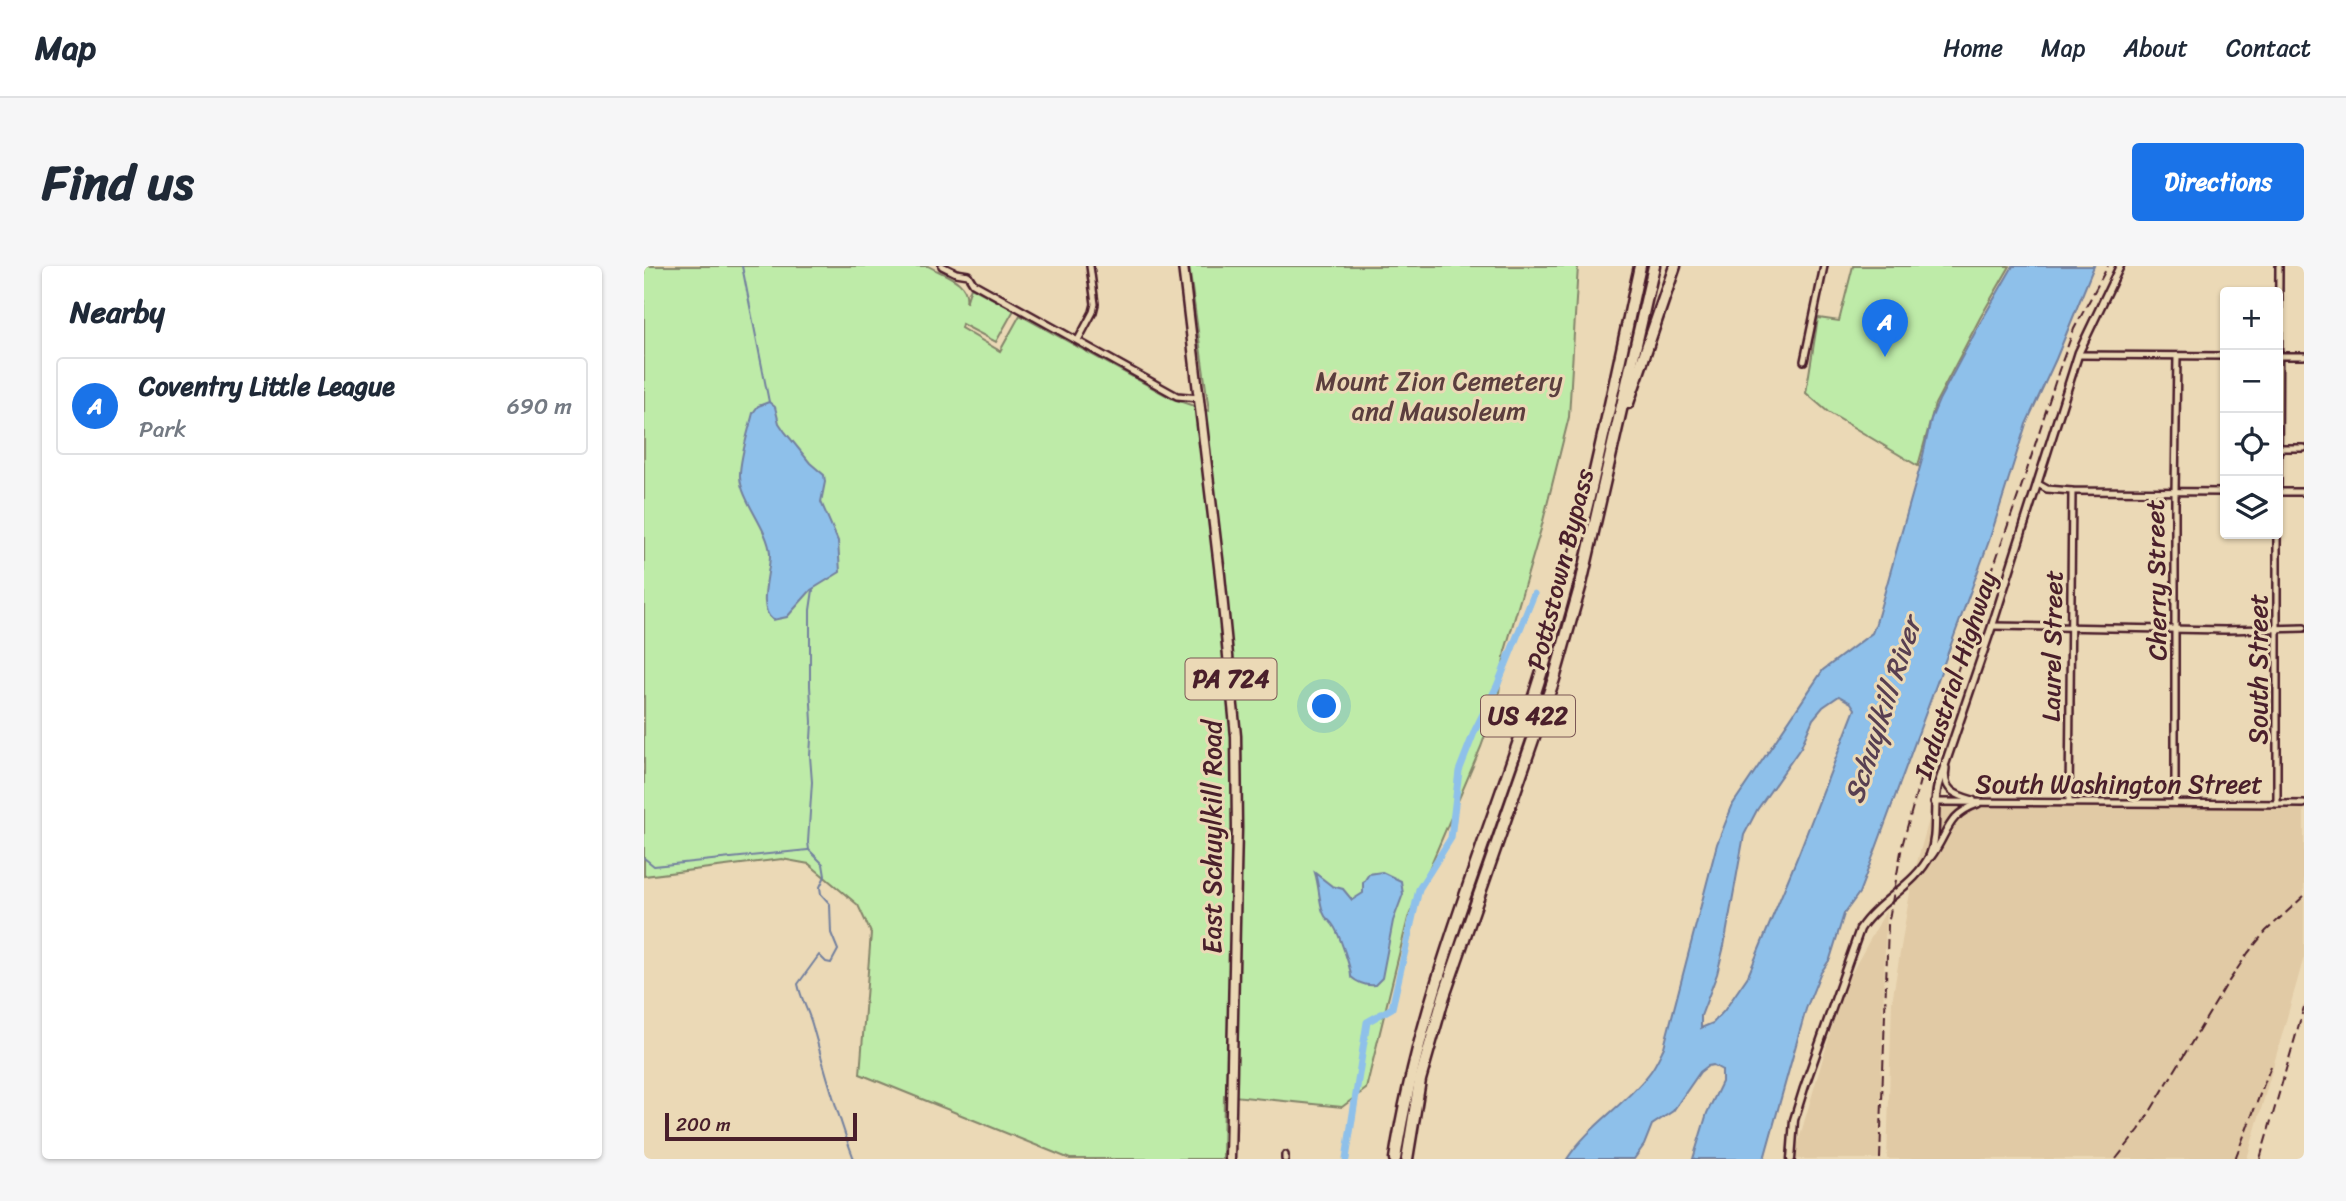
<!DOCTYPE html>
<html lang="en">
<head>
<meta charset="utf-8">
<style>
	:root { --surface:#fff; --page:#f6f6f7; --text:#1f2937; --muted:#747a83; --line:#e0e1e3; --accent:#1a73e8 }
	body { margin:0; font-family:Sriracha,sans-serif; background:var(--page); color:var(--text) }
	.controls { position:absolute; right:21px; top:21px; display:grid; overflow:hidden; border-radius:7px; box-shadow:0 2px 5px #0004 }
	.controls button { width:63px; height:63px; display:grid; place-items:center; padding:0; border:0; border-bottom:2px solid var(--line); background:var(--surface); color:var(--text); font:35px sans-serif }
	.scale { position:absolute; left:21px; bottom:18px; width:192px; box-sizing:border-box; padding-left:7px; border:4px solid #4a1f2b; border-top:0; font-size:19px; line-height:24px; white-space:nowrap; color:#4a1f2b; -webkit-text-stroke:5px #ebd9b6; paint-order:stroke }
	.you { position:absolute; left:681px; top:441px; width:24px; height:24px; margin:-18px; border:5px solid #fff; border-radius:50%; background:#1a73e8; box-shadow:0 0 0 10px #1a73e833 }
	.badge { display:grid; place-items:center; width:46px; height:46px; border-radius:50%; background:var(--accent); color:#fff; font-size:23px; font-weight:700 }
	.pin { position:absolute; translate:-50% -58px; filter:drop-shadow(0 2px 4px #0008) }
	.pin::after { content:''; position:absolute; top:37px; width:24px; height:21px; background:inherit; clip-path:polygon(0 0,100% 0,50% 100%) }
	.list { margin:0; padding:0; list-style:none }
	h2 { display:flex; justify-content:space-between; align-items:center; height:91px; margin:0; padding:0 28px; font-size:30px }
	h2 small { font-size:23px; font-weight:400; color:var(--muted) }
	.list li { display:grid; grid-template-columns:46px 1fr auto; gap:21px; align-items:center; box-sizing:border-box; height:98px; margin:0 14px 14px; padding:0 14px; border:2px solid var(--line); border-radius:7px }
	.list b { display:block; font-size:26px; white-space:nowrap }
	.list p { margin:0; font-size:23px; white-space:nowrap; color:var(--muted) }
	.list em { font-size:23px; font-style:normal; color:var(--muted) }
	.icon { flex:none; width:38px; height:38px; fill:none; stroke:currentColor; stroke-width:2; stroke-linecap:round; stroke-linejoin:round }
	.map { position:relative; flex:none; width:1660px; height:893px; overflow:hidden; border-radius:7px }
	header { display:flex; align-items:center; gap:42px; box-sizing:border-box; height:98px; padding:0 35px; background:var(--surface); border-bottom:2px solid var(--line) }
	header strong { font-size:33px }
	nav { display:flex; gap:38px; margin-inline-start:auto; font-size:24px }
	.intro { display:flex; align-items:center; justify-content:space-between; box-sizing:border-box; height:168px; padding:0 42px }
	h1 { margin:0; font-size:49px }
	.button { padding:18px 32px; border-radius:7px; background:var(--accent); color:#fff; font-size:24px; font-weight:700 }
	main { display:flex; gap:42px; padding:0 42px }
	aside { flex:1; background:var(--surface); border-radius:7px; box-shadow:0 2px 5px #0004 }
	.map>svg:first-child { display:block }
</style>
</head>
<body>
<header>
<strong>Map</strong>
<nav><a>Home</a><a>Map</a><a>About</a><a>Contact</a></nav>
</header>
<div class="intro"><h1>Find us</h1><a class="button">Directions</a></div>
<main>
<aside>
<h2>Nearby<small></small></h2>
<ul class="list">
<li><span class="badge">A</span><div><b>Coventry Little League</b><p>Park</p></div><em>690 m</em></li>
</ul>
</aside>
<div class="map">
<svg width="1660" height="893" viewBox="0 0 1660 893">
	<rect width="100%" height="100%" fill="#ebd9b6"/>
	<filter id="ink" filterUnits="userSpaceOnUse"><feTurbulence type="fractalNoise" baseFrequency=".0143" numOctaves="2"/><feDisplacementMap in="SourceGraphic" scale="14" xChannelSelector="R" yChannelSelector="G"/><feConvolveMatrix kernelMatrix="1 2 1 2 8 2 1 2 1" color-interpolation-filters="sRGB"/></filter>
	<g filter="url(#ink)">
		<!-- built -->
		<g fill="#e1caa5">
			<polygon points="1290,536 1660,537 1660,691 1603,893 1243,893 1248,736 1268,614"/>
			<polygon points="1242,645 1235,893 1152,893 1152,884 1200,720"/>
		</g>
		<!-- green -->
		<g fill="#beeba8" stroke="#84856a" stroke-width="2">
			<path d="M0,0H284C300,9 326,15 322,37L327,21L370,44L352,76L318,58L317,62L356,85L376,49L529,133L565,145L545,0H934L925,151L897,263L861,385L854,433L837,481L764,652L722,823L698,841L580,829L579,893H426L216,808L227,667L214,639L165,598L138,593L0,610Z"/>
			<polygon points="1209,0 1366,0 1336,52 1291,138 1274,200 1184,146 1162,127 1174,52 1195,55"/>
		</g>
		<!-- water -->
		<g fill="#8ec0ea" stroke="#73809e" stroke-width="2" fill-rule="evenodd">
			<path d="M1369,0H1450L1412,93L1382,158L1345,275L1231,585L1215,627L1200,648L1186,693L1176,708L1162,743L1120,893H1049L1063,847L1078,816V804L1069,799L1064,800L1056,806L1029,845L1008,859L1000,879L990,893H923C946,858 983,838 1007,805C1012,798 1016,789 1020,781L1073,578L1089,538L1179,404L1228,367L1232,357L1278,194L1287,153L1295,134L1335,59ZM1195,430L1207,437L1211,443L1153,592L1104,710L1080,745L1069,757L1057,762V750L1073,708L1080,680L1100,569L1113,544L1157,481L1169,453L1179,441Z"/>
			<path d="M125,136L131,141L135,157L141,166L166,197L180,209L181,216L177,236L194,275L196,306L167,324L143,351L129,354C112,342 127,306 126,287C124,263 97,234 96,211C95,195 105,163 109,147L114,140Z"/>
			<path d="M738,606L757,615L759,628L749,655L738,712L731,719C722,720 714,717 707,711C707,702 695,667 689,659C686,654 681,653 679,646C675,634 675,620 671,607L688,620L699,623L708,634L719,627V617L725,608Z"/>
		</g>
		<g fill="none" stroke-linecap="round" stroke-linejoin="round">
			<!-- stream -->
			<g stroke="#73809e" stroke-width="2">
				<polyline points="98,0 125,136"/>
				<path d="M169,324L166,344V420L168,456L166,490L168,516L164,576L165,584L179,598L181,610L176,621L177,628L186,638L187,667L194,684L187,697L182,696L175,689L154,718C157,733 164,744 168,758C181,804 193,849 210,893"/>
				<polyline points="0,592 10,600 164,584"/>
			</g>
			<!-- canal -->
			<polyline stroke="#8ec0ea" stroke-width="7" points="702,893 723,756 748,742 775,623 807,572 815,505 831,464 853,420 890,328"/>
			<!-- minor casing -->
			<g stroke="#4a1f2b" stroke-width="10">
				<g id="minor">
					<polyline points="298,0 312,7 324,9 329,17 533,130 555,132"/>
					<polyline points="434,74 449,46 451,38 446,0"/>
					<polyline points="1434,89 1581,90"/>
					<polyline points="1634,90 1660,90"/>
					<polyline points="1160,95 1180,0"/>
					<polyline points="1636,182 1660,182"/>
					<polyline points="1394,218 1403,223 1428,225 1581,226"/>
					<polyline points="1634,220 1635,0"/>
					<polyline points="1634,226 1660,226"/>
					<polyline points="1348,360 1581,364 1660,362"/>
					<path d="M1302,502C1298,524 1311,529 1329,534"/>
					<polyline points="1425,535 1428,225"/>
					<polyline points="1290,536 1660,538"/>
					<polyline points="1531,537 1531,226 1533,90"/>
					<polyline points="1633,538 1633,268"/>
					<path d="M1287,591C1305,567 1302,549 1334,538"/>
					<polyline points="641,893 641,889"/>
				</g>
			</g>
			<!-- tertiary casing -->
			<g stroke="#4a1f2b" stroke-width="11">
				<path id="tertiary" d="M1147,893L1150,854L1160,822L1216,663C1235,634 1272,619 1286,589C1295,567 1288,542 1294,519L1348,360L1435,86L1476,0"/>
			</g>
			<!-- primary casing -->
			<g stroke="#4a1f2b" stroke-width="13">
				<polyline id="primary" points="539,0 576,309 592,470 593,562 586,893"/>
			</g>
			<!-- motorway casing -->
			<g stroke="#4a1f2b" stroke-width="15">
				<g id="motorway">
					<polyline points="984,137 1031,0"/>
					<path d="M751,893C776,731 841,582 891,427C936,288 965,143 996,0"/>
					<polyline points="763,893 776,814 800,730 910,413 937,318 1010,0"/>
				</g>
			</g>
			<!-- minor -->
			<use href="#minor" stroke="#ebd9b6" stroke-width="5"/>
			<!-- tertiary -->
			<use href="#tertiary" stroke="#ebd9b6" stroke-width="6"/>
			<!-- primary -->
			<use href="#primary" stroke="#ebd9b6" stroke-width="8"/>
			<!-- motorway -->
			<use href="#motorway" stroke="#ebd9b6" stroke-width="10"/>
			<!-- rail -->
			<g stroke="#4a1f2b" stroke-width="2" stroke-dasharray="10 5" stroke-linecap="butt">
				<polyline points="1236,893 1244,659 1258,580 1278,507 1382,207 1415,104 1430,63 1464,0"/>
				<polyline points="1472,893 1495,864 1581,721 1604,687 1622,665 1660,630"/>
				<polyline points="1591,893 1627,800"/>
				<polyline points="1616,893 1660,741"/>
			</g>
		</g>
	</g>
	<g text-anchor="middle" stroke-width="6" stroke-linejoin="round" paint-order="stroke">
		<!-- shield labels -->
		<g fill="#ebd9b6" stroke="#7a5755" stroke-width="2">
			<rect x="541.5" y="392.5" width="91" height="41" rx="5"/>
			<rect x="837" y="429.5" width="94" height="41" rx="5"/>
		</g>
		<g font-size="24" font-weight="bold" fill="#4a1f2b">
			<text x="587" y="421">PA 724</text>
			<text x="884" y="458">US 422</text>
		</g>
		<!-- park labels -->
		<g font-size="26" fill="#5b3e3e" stroke="#ebd9b6">
			<text x="795" y="124">Mount Zion Cemetery<tspan x="795" dy="30">and Mausoleum</tspan></text>
		</g>
		<!-- street labels -->
		<g font-size="26" fill="#4a1f2b" stroke="#ebd9b6">
			<text transform="translate(916 303) rotate(-76)" y="9">Pottstown Bypass</text>
			<text transform="translate(1512 314) rotate(-91)" y="9">Cherry Street</text>
			<text transform="translate(1408 380) rotate(-89)" y="9">Laurel Street</text>
			<text transform="translate(1614 403) rotate(-90)" y="9">South Street</text>
			<text transform="translate(1311 409) rotate(-72)" y="9">Industrial Highway</text>
			<text x="1475" y="527">South Washington Street</text>
			<text transform="translate(568 571) rotate(-90)" y="9">East Schuylkill Road</text>
		</g>
		<!-- water labels -->
		<g font-size="28" font-style="italic" fill="#583f51" stroke="#ebd9b6">
			<text transform="translate(1238 444) rotate(-72)" y="10">Schuylkill River</text>
		</g>
	</g>
</svg>
<div class="controls">
<button>+</button>
<button>−</button>
<button><svg class="icon" aria-label="locate" viewBox="0 0 24 24"><circle cx="12" cy="12" r="6"/><path d="M12 2v4M12 18v4M2 12h4M18 12h4"/></svg></button>
<button><svg class="icon" aria-label="layers" viewBox="0 0 24 24"><path d="M12 4l9 5-9 5-9-5zM3 14l9 5 9-5"/></svg></button>
</div>
<div class="scale">200 m</div>
<div class="you"></div>
<div class="pin badge" style="left:1241px;top:91px">A</div>
</div>
</main>
</body>
</html>
